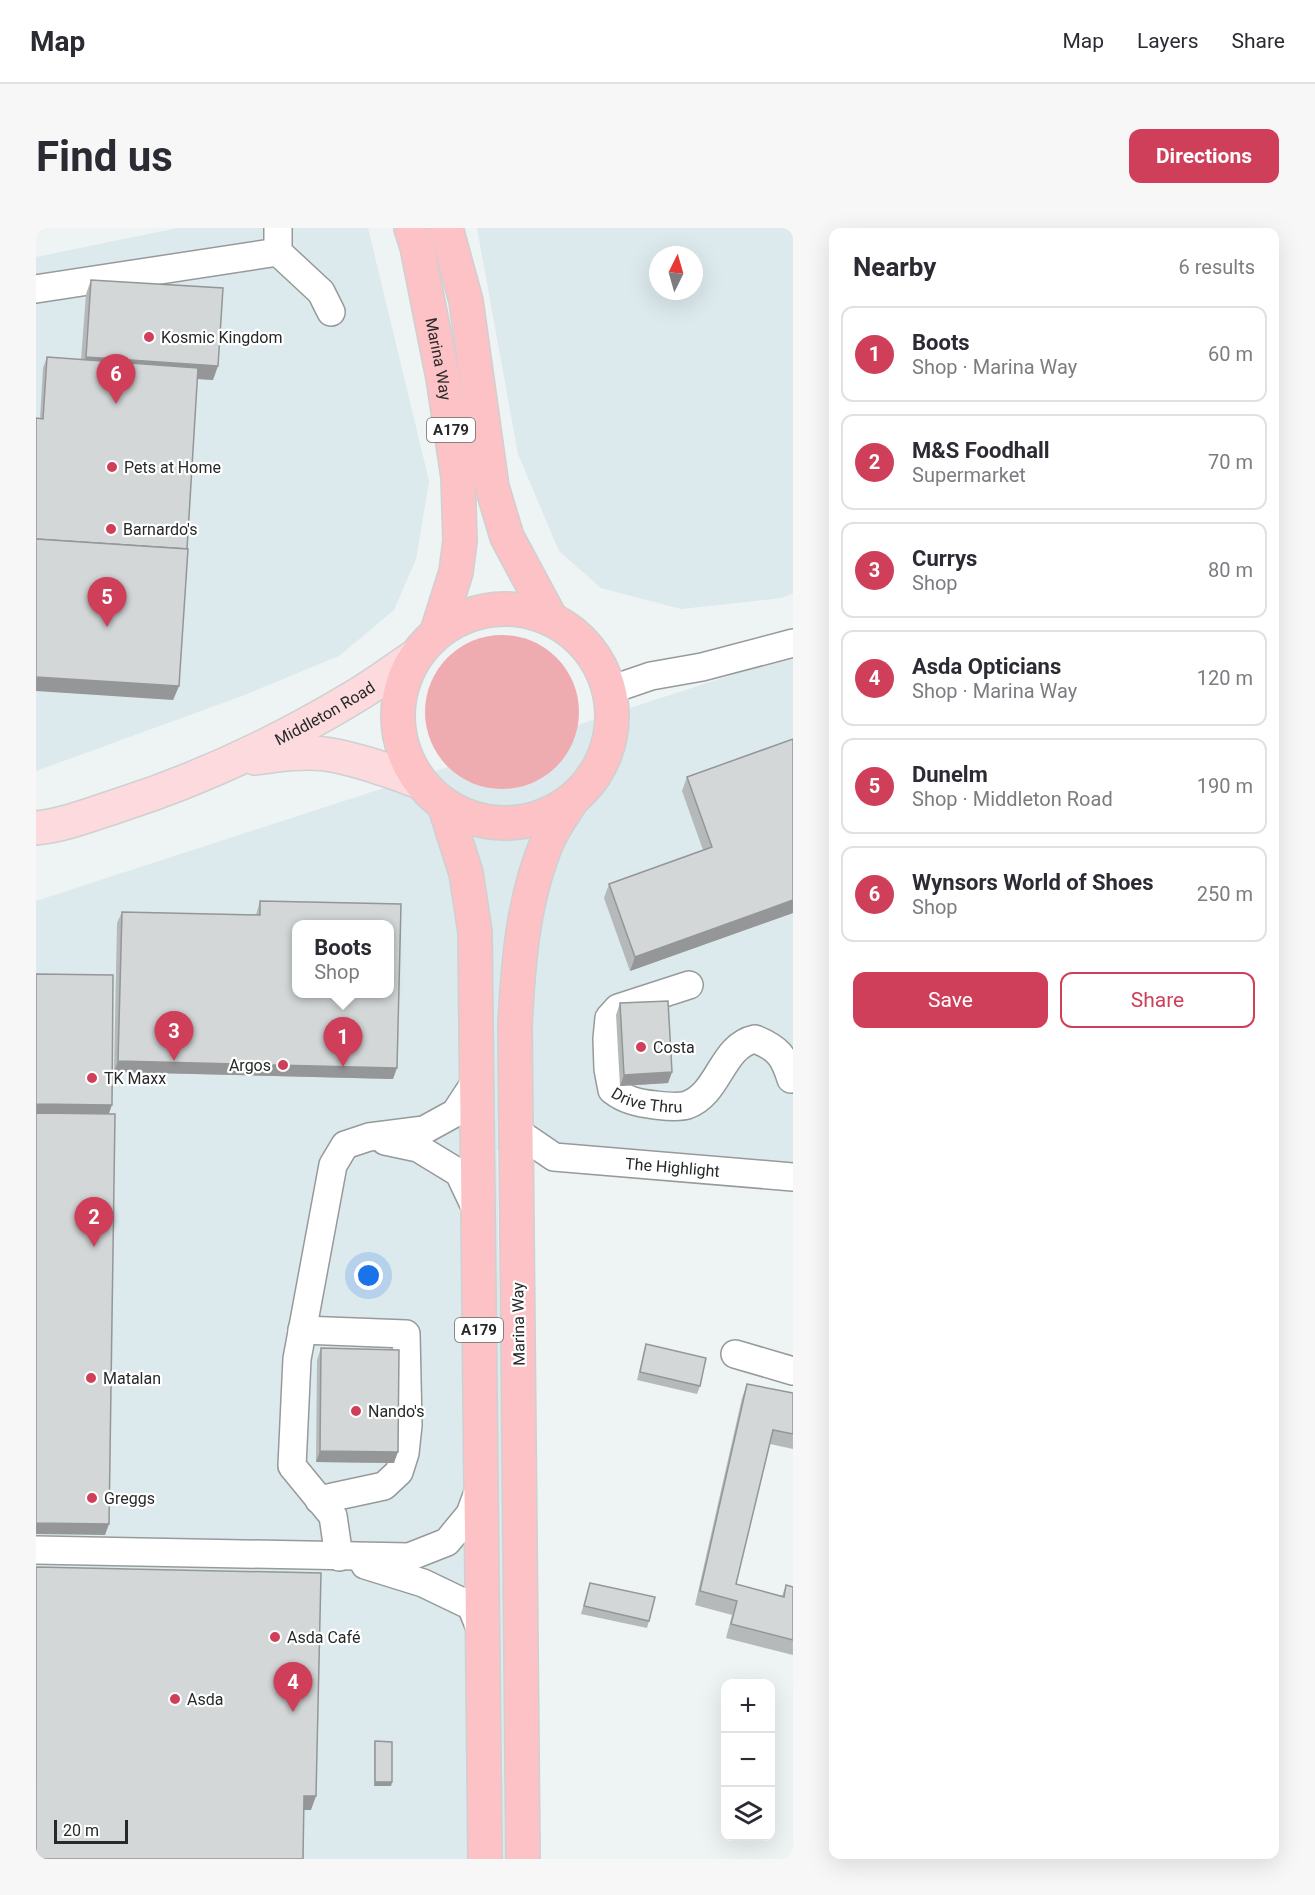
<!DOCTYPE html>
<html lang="en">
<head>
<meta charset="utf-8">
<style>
	:root { --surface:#fff; --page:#f7f7f7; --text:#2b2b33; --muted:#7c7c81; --line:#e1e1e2; --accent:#cf3f59 }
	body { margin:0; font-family:Roboto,sans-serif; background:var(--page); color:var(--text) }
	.controls { position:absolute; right:18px; bottom:18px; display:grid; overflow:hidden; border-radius:12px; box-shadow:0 6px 24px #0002 }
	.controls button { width:54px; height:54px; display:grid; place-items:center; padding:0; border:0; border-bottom:2px solid var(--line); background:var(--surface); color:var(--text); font:30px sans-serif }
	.compass { position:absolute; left:613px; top:18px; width:54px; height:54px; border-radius:50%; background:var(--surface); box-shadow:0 6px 24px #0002; rotate:5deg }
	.scale { position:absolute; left:18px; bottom:15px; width:74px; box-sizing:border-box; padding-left:6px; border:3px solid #272929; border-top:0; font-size:16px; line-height:21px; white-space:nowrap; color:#272929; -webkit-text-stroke:4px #fff; paint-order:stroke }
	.you { position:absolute; left:333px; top:1048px; width:21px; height:21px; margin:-15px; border:4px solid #fff; border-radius:50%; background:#1a73e8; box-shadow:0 0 0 9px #1a73e833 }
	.badge { display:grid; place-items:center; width:39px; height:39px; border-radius:50%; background:var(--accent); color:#fff; font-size:20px; font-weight:700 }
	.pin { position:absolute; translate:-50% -50px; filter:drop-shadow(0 2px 3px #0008) }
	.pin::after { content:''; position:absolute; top:32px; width:21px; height:18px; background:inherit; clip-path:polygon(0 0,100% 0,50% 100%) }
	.popup { position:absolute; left:256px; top:692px; width:102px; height:78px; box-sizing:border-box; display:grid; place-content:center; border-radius:12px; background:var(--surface); filter:drop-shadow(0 2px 4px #0005); font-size:20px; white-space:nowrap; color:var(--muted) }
	.popup b { font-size:22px; color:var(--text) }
	.popup::after { content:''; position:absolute; left:50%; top:100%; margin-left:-12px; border:12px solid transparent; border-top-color:var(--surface) }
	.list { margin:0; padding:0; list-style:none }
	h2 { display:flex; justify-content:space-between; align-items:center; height:78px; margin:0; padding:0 24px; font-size:26px }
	h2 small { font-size:20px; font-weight:400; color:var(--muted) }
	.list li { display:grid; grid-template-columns:39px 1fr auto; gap:18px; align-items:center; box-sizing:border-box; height:96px; margin:0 12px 12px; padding:0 12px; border:2px solid var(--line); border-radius:12px }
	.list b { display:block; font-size:22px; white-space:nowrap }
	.list p { margin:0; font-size:20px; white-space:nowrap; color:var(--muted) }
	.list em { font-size:20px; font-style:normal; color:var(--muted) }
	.actions { display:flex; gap:12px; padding:18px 24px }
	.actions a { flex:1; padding:14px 0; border:2px solid var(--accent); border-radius:12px; text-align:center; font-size:21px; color:var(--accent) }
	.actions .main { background:var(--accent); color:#fff }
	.icon { flex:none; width:33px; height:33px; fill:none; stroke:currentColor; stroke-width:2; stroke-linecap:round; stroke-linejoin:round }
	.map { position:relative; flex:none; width:757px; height:1631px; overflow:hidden; border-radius:12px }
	header { display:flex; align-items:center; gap:36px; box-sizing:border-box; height:84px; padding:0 30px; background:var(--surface); border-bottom:2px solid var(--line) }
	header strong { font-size:28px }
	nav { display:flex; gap:33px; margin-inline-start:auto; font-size:21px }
	.intro { display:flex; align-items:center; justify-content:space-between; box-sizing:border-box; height:144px; padding:0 36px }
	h1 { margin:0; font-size:42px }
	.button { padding:15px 27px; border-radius:12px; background:var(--accent); color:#fff; font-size:21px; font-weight:700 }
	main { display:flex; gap:36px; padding:0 36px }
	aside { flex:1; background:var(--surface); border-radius:12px; box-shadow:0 6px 24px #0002 }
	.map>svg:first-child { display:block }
</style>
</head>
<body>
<header>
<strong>Map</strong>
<nav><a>Map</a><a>Layers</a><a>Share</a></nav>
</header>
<div class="intro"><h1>Find us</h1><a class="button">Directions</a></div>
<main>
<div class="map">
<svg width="757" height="1631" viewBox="0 0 757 1631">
	<rect width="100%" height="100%" fill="#eef3f4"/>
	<!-- built -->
	<g fill="#dce9ed" fill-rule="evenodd">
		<polygon points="142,0 332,0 393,253 380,331 358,382 303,428 206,468 0,543 0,29"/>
		<path d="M441,0H757V365L746,370L645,381L565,360L523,323L482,226ZM622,27H658V63H622Z"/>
		<path d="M757,427V941L461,922L472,1631H0V673ZM260,696H354V766H260Z"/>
	</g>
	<!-- green -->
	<circle fill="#eeacb1" cx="466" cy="484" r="77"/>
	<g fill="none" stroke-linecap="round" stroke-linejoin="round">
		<!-- minor casing -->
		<g stroke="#969a9b" stroke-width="30">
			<g id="minor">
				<polyline points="242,0 242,24 285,64 295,84"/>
				<polyline points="0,61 242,24"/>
				<polyline points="574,462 615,448 666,439 757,415"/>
				<path id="s1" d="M653,757L582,780L573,790L571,811L572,841L576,862C589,872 602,875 619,877C628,878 642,880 651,877C684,865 685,818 719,811C742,820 748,828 755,851"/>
				<path id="s2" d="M480,903L518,929L757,949"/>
				<polyline points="349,913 382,920 423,945 441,983"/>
				<polyline points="266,1102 370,1106 372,1197 369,1225 363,1244 348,1258 283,1272"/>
				<polyline points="699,1126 757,1143"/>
				<polyline points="0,1322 373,1329 411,1314 434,1286 444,1259"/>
				<polyline points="303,1329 297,1288 256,1238 261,1131 297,937 309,917 333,909 388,902 419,885 440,853"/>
				<polyline points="329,1337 387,1355 435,1378 446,1405"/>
			</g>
		</g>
		<!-- major casing -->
		<g stroke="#cfd0d0" stroke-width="36">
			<g id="major">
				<path d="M219,530C241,527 267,523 289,526C322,531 353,543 384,554"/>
				<path id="s3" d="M0,600C29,597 56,586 84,577C164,551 241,515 313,472C336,459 357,443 378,429"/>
			</g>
		</g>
		<!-- highway casing -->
		<g stroke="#cfd0d0" stroke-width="36">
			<g id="highway">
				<path id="s4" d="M375,0L381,19L407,150L422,249L424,313L420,344L401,404"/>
				<polyline points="410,0 430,73 456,259 471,309 515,391"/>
				<circle cx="469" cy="488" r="107"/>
				<polyline points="408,576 430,645 439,704 449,1631"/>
				<path d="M487,1631L479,798C482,735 487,670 512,612C518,598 528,585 536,572"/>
			</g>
		</g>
		<!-- minor -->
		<use href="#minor" stroke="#fff" stroke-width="27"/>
		<!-- major -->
		<use href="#major" stroke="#fddadd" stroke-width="33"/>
		<!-- highway -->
		<use href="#highway" stroke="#fcc2c6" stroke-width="33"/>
	</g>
	<!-- wall -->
	<g fill="#b5b9ba">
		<polygon points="55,52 177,152 161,151 143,458 137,472 4,191 7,140 11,129 45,132 50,66"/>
		<polygon points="757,511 757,685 594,743 568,670 573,656 667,622 646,563 651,549"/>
		<polygon points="224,673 357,851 78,844 81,695 86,684 220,687"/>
		<polygon points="584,775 636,844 632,855 584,858 580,787"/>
		<polygon points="610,1116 664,1158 661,1166 601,1152 608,1123"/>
		<polygon points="285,1120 358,1235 280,1234 281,1132"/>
		<polygon points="711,1156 757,1165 757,1221 734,1216 700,1356 746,1368 750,1357 757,1359 757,1427 690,1410 696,1387 659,1377 706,1170"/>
		<polygon points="554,1355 613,1393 611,1400 545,1386"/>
		<polygon points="339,1513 356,1554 355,1558 338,1558 338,1517"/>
	</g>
	<!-- shaded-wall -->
	<g fill="#949697">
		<polygon points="50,129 182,138 177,152 45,143"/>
		<polygon points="0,449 143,458 137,472 0,463"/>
		<polygon points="757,672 757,685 594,743 599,729"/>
		<polygon points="82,833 361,840 357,851 78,844"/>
		<polygon points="636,844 632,855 584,858 588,847"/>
		<polygon points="0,876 76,877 72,888 0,887"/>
		<polygon points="284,1223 362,1224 358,1235 280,1234"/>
		<polygon points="0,1295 73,1296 69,1307 0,1306"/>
		<polygon points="339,1554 356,1554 355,1558 338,1558"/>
		<polygon points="268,1568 280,1568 275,1582 263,1582"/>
	</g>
	<!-- building -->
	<g fill="#d3d7d8" stroke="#949697" stroke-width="1.5" fill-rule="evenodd">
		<polygon points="55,52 187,60 182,138 50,129"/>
		<polygon points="11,129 162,140 151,321 0,311 0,190 7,191"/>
		<polygon points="0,311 152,321 143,458 0,449"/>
		<polygon points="757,511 757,672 599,729 573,656 676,619 651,549"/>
		<path d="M224,673L365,676L361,840L82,833L86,684L224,687ZM261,696H354V765H261Z"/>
		<polygon points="0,746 77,747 76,877 0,876"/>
		<polygon points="632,773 636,844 588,847 584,775"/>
		<polygon points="0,885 79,886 73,1296 0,1295"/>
		<polygon points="610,1116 670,1130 664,1158 604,1144"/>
		<polygon points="285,1120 363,1122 362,1224 284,1223"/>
		<polygon points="711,1156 757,1165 757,1206 737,1202 700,1356 748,1369 750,1357 757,1359 757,1412 695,1396 701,1373 664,1363"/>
		<polygon points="0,1339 285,1345 280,1568 268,1568 267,1631 0,1631"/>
		<polygon points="554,1355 619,1369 613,1393 548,1378"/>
		<polygon points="339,1513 356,1514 356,1554 339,1554"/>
	</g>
	<!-- markers -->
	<g fill="#cf3f59" stroke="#fff" stroke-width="2">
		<circle cx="113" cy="109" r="6"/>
		<circle cx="76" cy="239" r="6"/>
		<circle cx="75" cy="301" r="6"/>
		<circle cx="605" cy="819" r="6"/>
		<circle cx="247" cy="837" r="6"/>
		<circle cx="56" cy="850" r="6"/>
		<circle cx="55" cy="1150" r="6"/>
		<circle cx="320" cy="1183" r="6"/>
		<circle cx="56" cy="1270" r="6"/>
		<circle cx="239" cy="1409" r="6"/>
		<circle cx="139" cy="1471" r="6"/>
	</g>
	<g text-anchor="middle" stroke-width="4.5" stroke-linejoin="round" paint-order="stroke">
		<!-- shield labels -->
		<g fill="#fff" stroke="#686969" stroke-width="1.5">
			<rect x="391" y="190" width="48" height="24" rx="4.5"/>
			<rect x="419" y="1090" width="48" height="24" rx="4.5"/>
		</g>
		<g font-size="15" font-weight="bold" fill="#272929">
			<text x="415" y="207">A179</text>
			<text x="443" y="1107">A179</text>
		</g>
		<!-- poi labels -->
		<g font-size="16" fill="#272929" stroke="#fff" text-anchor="start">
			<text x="125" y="115">Kosmic Kingdom</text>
			<text x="88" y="245">Pets at Home</text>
			<text x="87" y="307">Barnardo's</text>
			<text x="617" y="825">Costa</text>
			<text x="235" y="843" text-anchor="end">Argos</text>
			<text x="68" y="856">TK Maxx</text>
			<text x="67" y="1156">Matalan</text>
			<text x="332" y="1189">Nando's</text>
			<text x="68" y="1276">Greggs</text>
			<text x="251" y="1415">Asda Café</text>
			<text x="151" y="1477">Asda</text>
		</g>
		<!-- street labels -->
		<g font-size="16" fill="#272929" stroke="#fff">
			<text dy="6" stroke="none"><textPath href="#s4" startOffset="134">Marina Way</textPath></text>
			<text dy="6" stroke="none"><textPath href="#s3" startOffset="312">Middleton Road</textPath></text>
			<text dy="6" stroke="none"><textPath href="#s1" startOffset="198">Drive Thru</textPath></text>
			<text dy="6" stroke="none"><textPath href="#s2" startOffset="165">The Highlight</textPath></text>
			<text transform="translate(482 1096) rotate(-91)" y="6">Marina Way</text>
		</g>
	</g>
</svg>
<div class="controls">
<button>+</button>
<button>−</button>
<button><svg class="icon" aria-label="layers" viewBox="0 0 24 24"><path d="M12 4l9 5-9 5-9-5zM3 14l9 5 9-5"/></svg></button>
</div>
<svg class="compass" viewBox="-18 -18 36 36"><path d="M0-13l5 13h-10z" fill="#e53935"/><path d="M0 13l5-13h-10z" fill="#7c7c81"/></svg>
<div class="scale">20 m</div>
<div class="you"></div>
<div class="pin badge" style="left:307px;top:839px">1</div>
<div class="popup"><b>Boots</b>Shop</div>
<div class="pin badge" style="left:58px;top:1019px">2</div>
<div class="pin badge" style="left:138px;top:833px">3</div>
<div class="pin badge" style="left:257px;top:1484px">4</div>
<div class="pin badge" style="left:71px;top:399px">5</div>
<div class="pin badge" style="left:80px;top:176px">6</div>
</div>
<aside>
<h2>Nearby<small>6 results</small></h2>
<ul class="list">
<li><span class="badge">1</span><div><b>Boots</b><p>Shop · Marina Way</p></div><em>60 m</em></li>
<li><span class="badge">2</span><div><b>M&amp;S Foodhall</b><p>Supermarket</p></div><em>70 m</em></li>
<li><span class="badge">3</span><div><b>Currys</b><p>Shop</p></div><em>80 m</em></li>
<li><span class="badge">4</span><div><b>Asda Opticians</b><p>Shop · Marina Way</p></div><em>120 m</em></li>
<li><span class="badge">5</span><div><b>Dunelm</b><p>Shop · Middleton Road</p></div><em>190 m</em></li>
<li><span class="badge">6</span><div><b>Wynsors World of Shoes</b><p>Shop</p></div><em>250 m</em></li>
</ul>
<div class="actions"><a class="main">Save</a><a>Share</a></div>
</aside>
</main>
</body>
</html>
